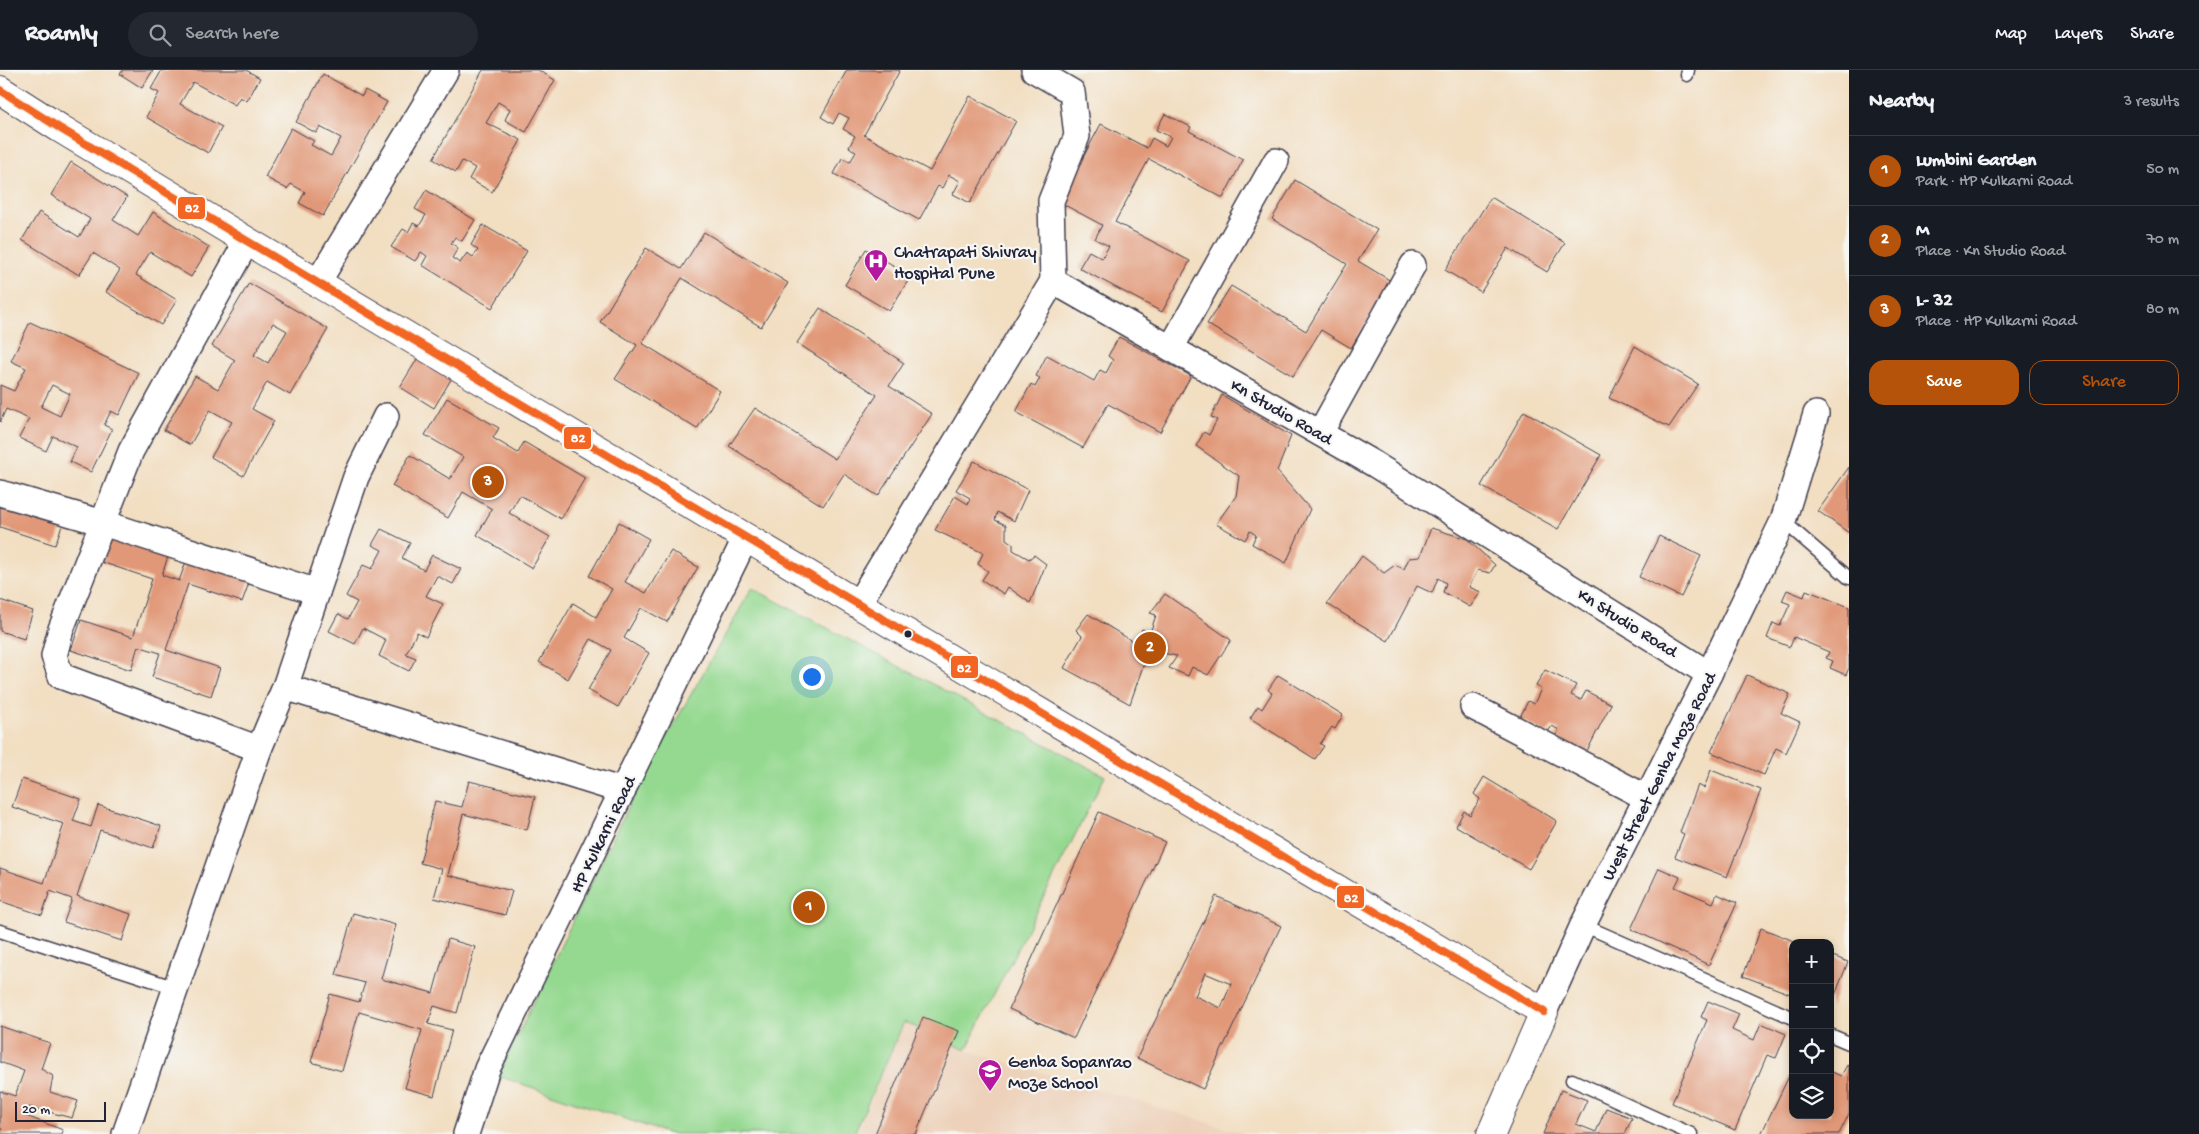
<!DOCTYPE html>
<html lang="en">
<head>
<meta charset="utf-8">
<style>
	:root { --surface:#171b24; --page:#242831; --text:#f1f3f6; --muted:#9ea1a6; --line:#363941; --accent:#b45309 }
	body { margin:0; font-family:"Gochi Hand",sans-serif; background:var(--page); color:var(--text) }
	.controls { position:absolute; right:15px; bottom:15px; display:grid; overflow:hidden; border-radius:10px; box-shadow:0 2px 8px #0003 }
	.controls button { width:45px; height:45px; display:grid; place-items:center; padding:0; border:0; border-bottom:1px solid var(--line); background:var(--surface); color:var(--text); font:25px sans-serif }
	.scale { position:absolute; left:15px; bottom:12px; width:91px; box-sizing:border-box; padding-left:5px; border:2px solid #22223b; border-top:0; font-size:14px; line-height:18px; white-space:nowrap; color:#22223b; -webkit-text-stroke:4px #f6f6f2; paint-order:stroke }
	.you { position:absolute; left:811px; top:606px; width:18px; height:18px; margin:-12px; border:4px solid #fff; border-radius:50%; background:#1a73e8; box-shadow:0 0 0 8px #1a73e833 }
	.badge { display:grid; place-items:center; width:32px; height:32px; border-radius:50%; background:var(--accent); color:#fff; font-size:16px; font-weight:700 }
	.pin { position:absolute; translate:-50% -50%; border:2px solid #fff; box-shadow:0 1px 5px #0006 }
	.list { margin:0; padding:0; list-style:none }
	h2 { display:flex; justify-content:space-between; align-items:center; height:65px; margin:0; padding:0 20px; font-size:21px }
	h2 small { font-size:16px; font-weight:400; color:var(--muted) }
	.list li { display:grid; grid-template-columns:32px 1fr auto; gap:15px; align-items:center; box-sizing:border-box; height:70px; padding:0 20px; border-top:1px solid var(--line) }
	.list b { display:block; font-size:19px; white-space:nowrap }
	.list p { margin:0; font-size:16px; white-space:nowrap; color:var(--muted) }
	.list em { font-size:16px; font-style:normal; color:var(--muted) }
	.actions { display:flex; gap:10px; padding:15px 20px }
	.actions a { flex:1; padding:11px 0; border:1px solid var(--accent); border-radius:15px; text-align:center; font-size:18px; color:var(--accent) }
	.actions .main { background:var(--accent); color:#fff }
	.icon { flex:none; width:28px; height:28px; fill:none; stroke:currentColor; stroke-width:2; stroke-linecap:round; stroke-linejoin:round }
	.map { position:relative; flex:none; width:1849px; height:1064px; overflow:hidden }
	header { display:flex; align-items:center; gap:30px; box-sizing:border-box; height:70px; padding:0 25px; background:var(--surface); border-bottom:1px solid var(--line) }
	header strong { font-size:24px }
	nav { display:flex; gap:28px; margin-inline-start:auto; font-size:18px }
	.search { width:350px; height:45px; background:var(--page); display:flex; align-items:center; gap:12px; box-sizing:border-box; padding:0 18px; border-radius:28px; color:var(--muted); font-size:19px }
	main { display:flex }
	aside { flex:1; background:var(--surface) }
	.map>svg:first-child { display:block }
</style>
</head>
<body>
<header>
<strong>Roamly</strong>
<div class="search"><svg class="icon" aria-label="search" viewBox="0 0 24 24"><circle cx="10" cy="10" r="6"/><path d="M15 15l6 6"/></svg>Search here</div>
<nav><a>Map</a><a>Layers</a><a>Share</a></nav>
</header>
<main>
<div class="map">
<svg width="1849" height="1064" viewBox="0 0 1849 1064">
	<rect width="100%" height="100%" fill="#f6f6f2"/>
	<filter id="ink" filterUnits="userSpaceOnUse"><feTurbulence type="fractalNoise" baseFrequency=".02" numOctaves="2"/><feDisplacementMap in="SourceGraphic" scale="10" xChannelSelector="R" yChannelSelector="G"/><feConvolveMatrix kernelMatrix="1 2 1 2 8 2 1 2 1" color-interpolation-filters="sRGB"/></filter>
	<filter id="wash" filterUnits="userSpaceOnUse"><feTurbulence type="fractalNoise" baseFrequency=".0096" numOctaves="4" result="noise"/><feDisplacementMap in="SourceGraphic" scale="20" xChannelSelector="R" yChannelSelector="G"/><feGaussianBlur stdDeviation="1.12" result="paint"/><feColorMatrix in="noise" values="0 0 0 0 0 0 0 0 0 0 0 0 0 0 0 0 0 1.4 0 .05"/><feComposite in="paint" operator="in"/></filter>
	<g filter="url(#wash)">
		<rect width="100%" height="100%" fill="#f2dec1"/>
		<!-- built -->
		<polygon fill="#edd1ba" points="904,952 966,980 1247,1064 857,1064"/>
		<!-- green -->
		<polygon fill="#95d991" stroke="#5c7e66" points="752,518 1105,706 966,980 904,952 854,1064 670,1064 498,1006 635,722"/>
		<g id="blocks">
			<!-- building -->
			<g fill="#e19878" fill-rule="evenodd">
				<polygon points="123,0 153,0 142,18 120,4"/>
				<polygon points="162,0 246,0 260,8 247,31 240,27 235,35 193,12 180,34 222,57 208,83 146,47 159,23 151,19"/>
				<polygon points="483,0 538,0 555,10 526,62 505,50 510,39 498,32 486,53 521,70 492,122 469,109 475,98 462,91 456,102 433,89"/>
				<polygon points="847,0 900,0 864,65 930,101 970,26 1016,51 970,133 953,124 960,111 949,105 942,118 938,116 919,150 834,104 842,88 850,92 856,82 849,77 855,66 843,59 849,48 839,43 833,54 821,47"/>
				<polygon points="323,4 362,26 365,20 387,32 323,146 299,133 305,122 291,114 287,119 265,107 291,58 314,71 311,75 331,86 341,68 320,57 316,63 296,52"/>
				<polygon points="1165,44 1191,57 1189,61 1243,90 1223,128 1149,89 1115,152 1190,191 1162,242 1079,198 1089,181 1102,188 1109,176 1095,169 1102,155 1059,132 1101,54 1147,78 1152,68 1166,76 1171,67 1156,60"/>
				<polygon points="71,92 127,127 113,150 138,166 153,142 209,177 191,207 150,182 136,205 177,230 161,255 106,222 120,200 93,183 79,205 22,170 39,142 79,167 90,149 51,125"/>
				<polygon points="1295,110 1377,160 1358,191 1391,211 1351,278 1321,260 1293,306 1207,254 1231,216 1306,261 1347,194 1272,149"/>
				<polygon points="426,120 475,150 462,171 455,167 451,173 458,178 452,188 460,193 467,183 473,187 478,180 471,175 483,155 527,181 492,238 422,195 427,186 421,182 415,191 391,177 403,159 408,162 413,153 419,156 426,145 415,139"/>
				<polygon points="1491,127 1565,173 1547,202 1508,178 1481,222 1445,200"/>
				<polygon points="704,162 788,213 761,257 682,208 642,273 720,321 697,359 615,309 637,275 600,252 646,178 681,199"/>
				<polygon points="866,179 911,206 889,241 845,215"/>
				<path d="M249,213L328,259L290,325L267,312L252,339L274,351L243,406L211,387L232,352L210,340L190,375L164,360L195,306L218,319L235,290L212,276ZM273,253L287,261L268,293L254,285Z"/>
				<polygon points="820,238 904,293 889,316 932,344 878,426 844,404 823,436 729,376 755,338 835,389 877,325 797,273"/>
				<path d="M30,252L139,303L119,345L111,341L104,355L112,359L91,402L70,392L77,377L53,366L46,381L19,368L29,349L6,339L0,352V315L14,321L26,298L11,291ZM52,315L70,324L60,346L41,337Z"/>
				<polygon points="1119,267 1191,306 1160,362 1108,334 1083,378 1016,342 1031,314 1035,317 1040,308 1036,306 1047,285 1094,311 1100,300 1106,303 1113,290 1108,286"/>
				<polygon points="1635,276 1698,314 1669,357 1609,328"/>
				<polygon points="419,286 453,306 434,338 400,317"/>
				<polygon points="1222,325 1291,366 1277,401 1310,439 1286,493 1252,474 1256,465 1250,461 1245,470 1216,454 1236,426 1239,406 1196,376 1204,362 1209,365 1217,350 1211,347"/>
				<polygon points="447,328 499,358 493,368 518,383 524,372 585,408 561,449 520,425 509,443 550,467 532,498 477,465 492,439 463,422 448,448 392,416 410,385 450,409 463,387 425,365"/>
				<polygon points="1524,341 1601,385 1558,459 1481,416"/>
				<polygon points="974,391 1028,420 1014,451 997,442 995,450 1006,455 1006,469 1013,474 1013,480 1029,489 1034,485 1046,494 1030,533 1008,517 1004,524 982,510 988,501 978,494 983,483 935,460 955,426 968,434 970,428 956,420"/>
				<polygon points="1849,397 1849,463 1818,441"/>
				<polygon points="0,432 63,453 55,475 0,457"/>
				<polygon points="619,452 649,469 625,512 646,523 671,481 698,497 667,552 641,538 624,568 649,583 618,637 588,620 611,580 591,569 568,609 539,592 573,533 596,547 612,519 589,506"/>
				<polygon points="1431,458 1467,469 1495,495 1490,503 1478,500 1469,517 1481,522 1470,537 1443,522 1446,513 1438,508 1432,523 1417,516 1388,571 1327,534 1362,486 1384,503 1395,495 1404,499 1409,488 1420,487"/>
				<polygon points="381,459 410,473 402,488 424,500 432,485 461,499 453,514 437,506 426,526 443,534 426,567 417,562 406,584 416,588 409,601 379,586 386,570 363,558 355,574 329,561 338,544 348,549 357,532 346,526 363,495 372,499 382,480 372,475"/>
				<polygon points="110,464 169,483 162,505 179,511 187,489 250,510 242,532 188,514 166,580 220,598 211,626 152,607 160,583 138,576 131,600 71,580 81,550 133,567 152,509 101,492"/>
				<polygon points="1659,466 1701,486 1681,527 1639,507"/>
				<polygon points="1787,520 1804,527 1806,520 1849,537 1849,598 1846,605 1830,598 1833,591 1826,588 1829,582 1794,567 1790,577 1767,568 1773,553 1780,556 1790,534 1782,531"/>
				<polygon points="1165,524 1231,570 1208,605 1192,597 1188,606 1169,598 1177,586 1162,583 1157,589 1143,596 1130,634 1064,598 1082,566 1076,560 1088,544 1137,574 1142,559 1150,563 1156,545 1150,543"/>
				<polygon points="0,530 33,541 24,569 0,561"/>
				<polygon points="1545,600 1576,615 1571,625 1581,630 1586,621 1611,634 1586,683 1555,667 1559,660 1552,656 1547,663 1519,649 1528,631 1534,634 1541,619 1536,616"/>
				<polygon points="1278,605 1343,645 1335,659 1332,657 1320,674 1324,676 1315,689 1250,648 1258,636 1262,639 1272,623 1268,620"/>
				<polygon points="1747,605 1790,624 1781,643 1800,652 1786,683 1776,678 1764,705 1711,682"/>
				<polygon points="1711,700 1761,720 1727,807 1675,787 1684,764 1680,762 1698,715 1704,718"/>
				<polygon points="1484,707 1557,751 1529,799 1456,756 1464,741 1470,745 1480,729 1474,724"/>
				<polygon points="22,709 81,729 73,751 91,757 98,735 161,756 153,778 100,760 77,826 131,844 122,871 64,852 72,829 50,821 42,845 0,831 0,798 44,813 64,754 12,737"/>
				<polygon points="469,711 535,727 527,760 463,744 448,805 512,821 505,845 434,828 442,799 420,793 435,731 462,737"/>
				<polygon points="1099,742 1165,772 1074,968 1009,939"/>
				<polygon points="1659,798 1680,807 1675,817 1713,833 1717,824 1737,833 1709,895 1631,859"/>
				<path d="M1216,826L1281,856L1203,1019L1137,988ZM1205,903L1231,914L1221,938L1195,926Z"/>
				<polygon points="353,843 396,855 381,909 433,923 448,869 475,877 457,943 434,936 428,954 452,960 434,1026 405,1018 422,960 359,942 342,1001 311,992 330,924 359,932 365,913 336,905"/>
				<polygon points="1761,858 1799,873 1793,873 1793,925 1743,906"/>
				<polygon points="1830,885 1848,892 1830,938"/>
				<polygon points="1708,931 1739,944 1732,960 1754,970 1761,953 1786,964 1776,988 1767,985 1735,1060 1672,1033 1707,950 1701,947"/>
				<polygon points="923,947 959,961 916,1064 875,1064"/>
				<polygon points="0,956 50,973 41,999 53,1006 50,1022 78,1031 72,1048 29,1037 26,1046 63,1060 62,1064 0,1064 2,1059 0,1058 0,1021 15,1026 24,1001 0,992"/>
				<polygon points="1847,995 1849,996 1849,1044 1839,1064 1761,1064 1793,998 1793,1045 1830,1045 1830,1001 1841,1006"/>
				<polygon points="1561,1020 1587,1030 1576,1054 1596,1062 1606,1038 1632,1048 1625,1064 1543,1064"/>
			</g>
		</g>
	</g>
	<g filter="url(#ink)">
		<use href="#blocks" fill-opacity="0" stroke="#413e4f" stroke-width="1"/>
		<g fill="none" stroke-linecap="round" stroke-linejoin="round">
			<!-- lane casing -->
			<g stroke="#413e4f" stroke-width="15">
				<g id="lane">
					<polyline points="1687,5 1688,0"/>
					<polyline points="1783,451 1849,508"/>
					<polyline points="1583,855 1793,948"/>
					<polyline points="0,861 176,918"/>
					<polyline points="1830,965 1849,973"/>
					<polyline points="1572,1010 1691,1064"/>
				</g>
			</g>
			<!-- street casing -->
			<g stroke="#413e4f" stroke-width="28">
				<g id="street">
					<polyline points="1034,0 1072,22 1077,66 1051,131 1053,211"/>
					<polyline points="247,171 131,381 61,559 54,586 61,606 259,679"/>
					<polyline points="1053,211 1374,394 1709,604"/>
					<polyline points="318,212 446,0"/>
					<polyline points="1171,278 1276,91"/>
					<polyline points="1320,363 1413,195"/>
					<polyline points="0,423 103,453 317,522"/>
					<polyline points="858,534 1053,211"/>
					<polyline points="285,617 356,407 386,346"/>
					<polyline points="1473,637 1647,728"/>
					<polyline points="1544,942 1583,855 1709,604 1783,451 1816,344"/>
					<polyline points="125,1064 259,679 285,617 623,721"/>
					<polyline points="466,1064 487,999 746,467"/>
				</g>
			</g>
			<!-- secondary casing -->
			<g stroke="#413e4f" stroke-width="30">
				<polyline id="secondary" points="0,20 61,59 247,171 1544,942 1491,1064"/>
			</g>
			<!-- lane -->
			<use href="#lane" stroke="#fff" stroke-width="12"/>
			<!-- street -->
			<use href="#street" stroke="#fff" stroke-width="25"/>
			<!-- secondary -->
			<use href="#secondary" stroke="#fff" stroke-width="28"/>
			<!-- bus-1 casing -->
			<g stroke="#f6f6f2" stroke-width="11">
				<polyline id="bus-1" points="0,20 61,59 247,171 1544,942"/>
			</g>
			<!-- bus-1 -->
			<use href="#bus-1" stroke="#f26522" stroke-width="8"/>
		</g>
	</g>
	<!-- icons -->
	<defs>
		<g id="hospital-pin" transform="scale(1.25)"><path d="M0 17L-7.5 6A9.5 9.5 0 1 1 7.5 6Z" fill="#b5179e" stroke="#f6f6f2"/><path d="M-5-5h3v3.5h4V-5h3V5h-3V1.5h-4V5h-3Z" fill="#fff"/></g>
		<g id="school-pin" transform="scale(1.25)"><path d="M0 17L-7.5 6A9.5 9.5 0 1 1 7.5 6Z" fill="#b5179e" stroke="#f6f6f2"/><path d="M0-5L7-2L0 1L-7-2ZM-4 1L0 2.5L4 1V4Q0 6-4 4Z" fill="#fff"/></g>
	</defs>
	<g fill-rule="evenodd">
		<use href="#hospital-pin" x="876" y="191"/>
		<use href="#school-pin" x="990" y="1001"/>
	</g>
	<!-- markers -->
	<circle fill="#22223b" stroke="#f6f6f2" stroke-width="2" cx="908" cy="564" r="4.5"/>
	<g text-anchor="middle" stroke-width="4.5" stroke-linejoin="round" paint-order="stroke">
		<!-- poi labels -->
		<g font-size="18" fill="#22223b" stroke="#f6f6f2" text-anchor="start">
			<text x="894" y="187">Chatrapati Shivray<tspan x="894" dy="21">Hospital Pune</tspan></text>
			<text x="1008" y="997">Genba Sopanrao<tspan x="1008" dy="21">Moze School</tspan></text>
		</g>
		<!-- street labels -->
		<g font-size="18" fill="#22223b" stroke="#f6f6f2">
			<text transform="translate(1282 341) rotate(30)" y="6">Kn Studio Road</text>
			<text transform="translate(1628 552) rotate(32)" y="6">Kn Studio Road</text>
			<text transform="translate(1658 706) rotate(-63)" y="6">West Street Genba Moze Road</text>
			<text transform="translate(602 764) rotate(-64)" y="6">HP Kulkarni Road</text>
		</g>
	</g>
	<g stroke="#f6f6f2" stroke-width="2">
		<rect x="177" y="126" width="29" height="24" rx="5" fill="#f26522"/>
		<rect x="563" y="356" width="29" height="24" rx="5" fill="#f26522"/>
		<rect x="950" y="585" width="29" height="24" rx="5" fill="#f26522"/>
		<rect x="1336" y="815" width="29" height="24" rx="5" fill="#f26522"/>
	</g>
	<g font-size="14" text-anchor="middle" font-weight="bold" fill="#fff">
		<text x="192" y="142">82</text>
		<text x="578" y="372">82</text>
		<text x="964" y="602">82</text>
		<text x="1351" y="832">82</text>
	</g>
</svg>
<div class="controls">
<button>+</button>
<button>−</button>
<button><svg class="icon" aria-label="locate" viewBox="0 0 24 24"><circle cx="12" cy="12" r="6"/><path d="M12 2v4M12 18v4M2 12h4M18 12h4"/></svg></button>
<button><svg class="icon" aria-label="layers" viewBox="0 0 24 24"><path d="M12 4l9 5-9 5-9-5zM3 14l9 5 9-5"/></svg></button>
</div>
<div class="scale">20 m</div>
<div class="you"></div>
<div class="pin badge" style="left:809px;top:837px">1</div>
<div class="pin badge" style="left:1150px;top:578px">2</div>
<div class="pin badge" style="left:488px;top:412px">3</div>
</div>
<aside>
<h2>Nearby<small>3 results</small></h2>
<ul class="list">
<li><span class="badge">1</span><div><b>Lumbini Garden</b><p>Park · HP Kulkarni Road</p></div><em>50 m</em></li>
<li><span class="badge">2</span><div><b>M</b><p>Place · Kn Studio Road</p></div><em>70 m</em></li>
<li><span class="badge">3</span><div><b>L- 32</b><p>Place · HP Kulkarni Road</p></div><em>80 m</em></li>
</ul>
<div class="actions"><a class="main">Save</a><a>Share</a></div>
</aside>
</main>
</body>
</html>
